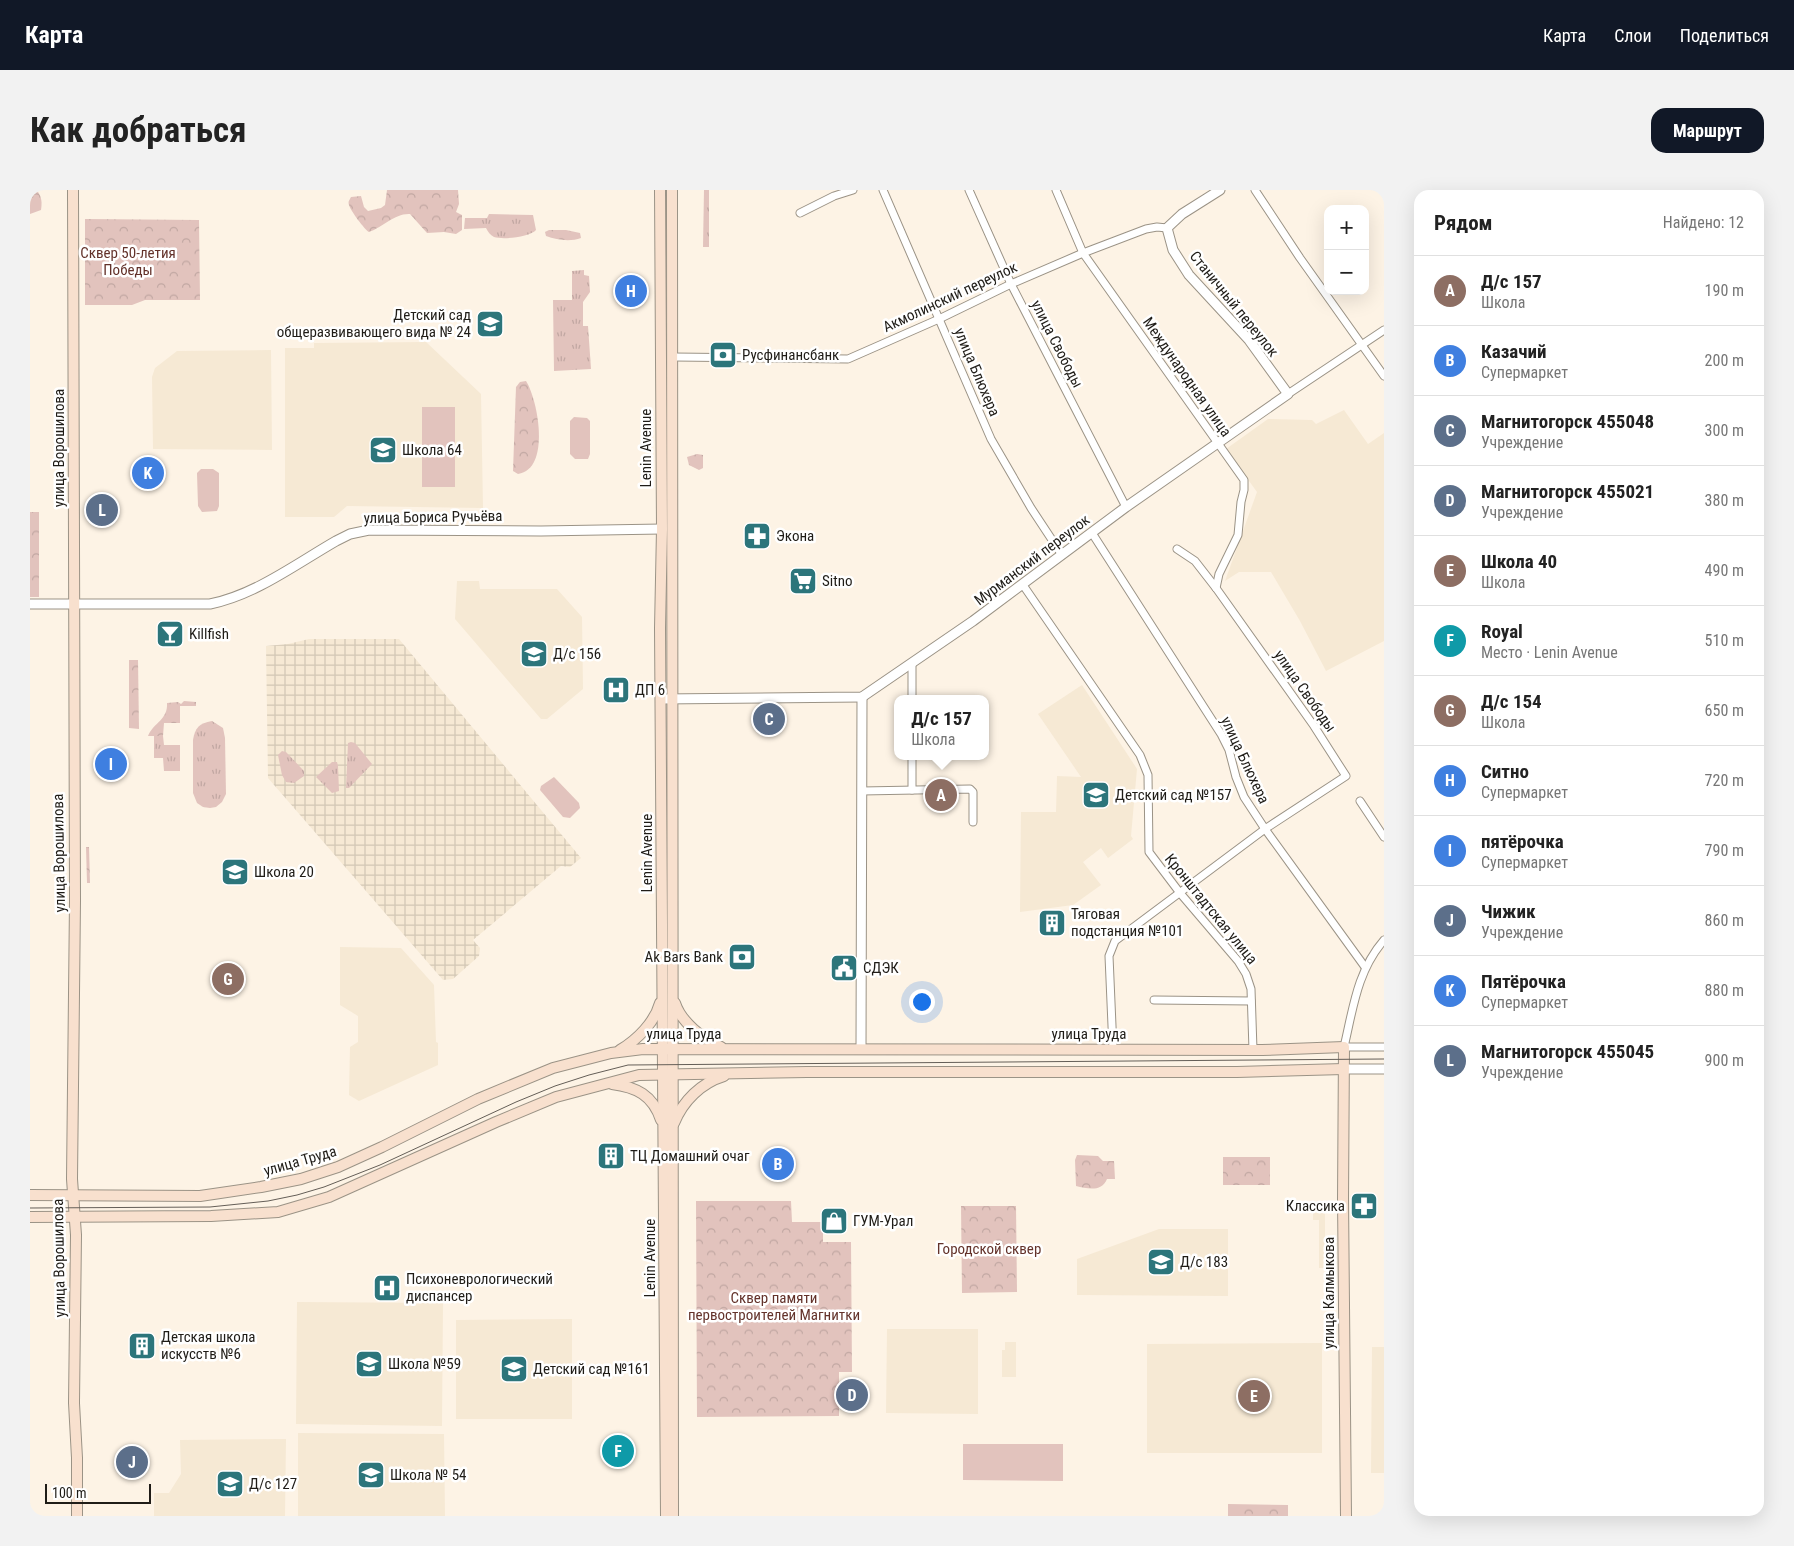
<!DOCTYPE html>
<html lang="ru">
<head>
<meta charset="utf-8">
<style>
	:root { --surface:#fff; --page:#f2f2f2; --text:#222; --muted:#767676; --line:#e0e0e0; --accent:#111827 }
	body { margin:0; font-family:"Roboto Condensed",sans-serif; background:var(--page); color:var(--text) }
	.controls { position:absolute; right:15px; top:15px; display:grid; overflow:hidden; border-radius:10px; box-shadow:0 5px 20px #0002 }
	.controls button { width:45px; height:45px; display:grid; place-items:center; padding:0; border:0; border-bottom:1px solid var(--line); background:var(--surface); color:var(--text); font:25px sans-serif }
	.scale { position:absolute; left:15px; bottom:12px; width:106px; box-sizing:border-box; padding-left:5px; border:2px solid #1f1c17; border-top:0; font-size:14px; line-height:18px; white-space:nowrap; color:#1f1c17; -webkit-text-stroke:4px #fff; paint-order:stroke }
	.you { position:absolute; left:891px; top:811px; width:18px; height:18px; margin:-12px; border:4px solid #fff; border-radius:50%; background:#1a73e8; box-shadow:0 0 0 8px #1a73e833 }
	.badge { display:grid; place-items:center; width:32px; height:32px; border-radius:50%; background:var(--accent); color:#fff; font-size:16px; font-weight:700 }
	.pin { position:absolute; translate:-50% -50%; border:2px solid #fff; box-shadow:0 1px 5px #0006 }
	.popup { position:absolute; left:864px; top:505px; width:95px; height:65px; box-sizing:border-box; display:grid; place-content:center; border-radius:10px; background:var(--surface); filter:drop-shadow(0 1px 4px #0005); font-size:16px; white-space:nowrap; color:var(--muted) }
	.popup b { font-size:19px; color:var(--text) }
	.popup::after { content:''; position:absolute; left:50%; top:100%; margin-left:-10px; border:10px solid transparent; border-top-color:var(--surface) }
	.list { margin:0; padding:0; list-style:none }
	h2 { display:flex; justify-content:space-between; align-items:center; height:65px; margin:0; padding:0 20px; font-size:21px }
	h2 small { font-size:16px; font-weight:400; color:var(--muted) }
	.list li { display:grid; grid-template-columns:32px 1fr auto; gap:15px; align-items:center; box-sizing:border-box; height:70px; padding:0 20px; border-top:1px solid var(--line) }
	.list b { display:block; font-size:19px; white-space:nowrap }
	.list p { margin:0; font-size:16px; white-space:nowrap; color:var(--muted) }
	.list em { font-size:16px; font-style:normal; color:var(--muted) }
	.map { position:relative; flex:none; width:1354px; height:1326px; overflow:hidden; border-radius:15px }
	header { display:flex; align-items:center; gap:30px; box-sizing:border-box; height:70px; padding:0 25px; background:var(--accent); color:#fff }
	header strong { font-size:24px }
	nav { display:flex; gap:28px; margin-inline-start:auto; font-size:18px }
	.intro { display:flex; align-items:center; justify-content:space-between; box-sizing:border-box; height:120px; padding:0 30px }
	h1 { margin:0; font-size:35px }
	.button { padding:12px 22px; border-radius:15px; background:var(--accent); color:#fff; font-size:18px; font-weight:700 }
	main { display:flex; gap:30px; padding:0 30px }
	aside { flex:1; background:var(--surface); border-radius:15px; box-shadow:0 5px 20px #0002 }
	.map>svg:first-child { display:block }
</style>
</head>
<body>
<header>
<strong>Карта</strong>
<nav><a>Карта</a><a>Слои</a><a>Поделиться</a></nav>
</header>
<div class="intro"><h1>Как добраться</h1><a class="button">Маршрут</a></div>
<main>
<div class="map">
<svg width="1354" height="1326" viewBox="0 0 1354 1326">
	<defs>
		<pattern id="industrial-grid" width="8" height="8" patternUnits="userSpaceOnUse" patternTransform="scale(1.25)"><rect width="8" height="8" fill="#f6e9d4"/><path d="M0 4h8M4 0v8" fill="none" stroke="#d2c7b5"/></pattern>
		<pattern id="grass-tufts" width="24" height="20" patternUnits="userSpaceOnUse" patternTransform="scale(1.25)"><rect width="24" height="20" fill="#e2c3bd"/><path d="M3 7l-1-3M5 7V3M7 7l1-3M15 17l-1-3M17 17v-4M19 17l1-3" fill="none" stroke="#c1a7a2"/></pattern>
		<pattern id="forest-crowns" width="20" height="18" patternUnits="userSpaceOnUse" patternTransform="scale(1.25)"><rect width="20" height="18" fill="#e2c3bd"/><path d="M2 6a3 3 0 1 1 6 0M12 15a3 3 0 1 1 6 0" fill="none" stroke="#c1a7a2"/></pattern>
	</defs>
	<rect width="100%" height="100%" fill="#fdf3e5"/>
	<!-- built -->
	<g fill="#f6e9d4">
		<polygon points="396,152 451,204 453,318 317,316 304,327 255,327 255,158 284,158 284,153"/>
		<polygon points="241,160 242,260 123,259 122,187 125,178 147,161"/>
		<polygon points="1314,220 1338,254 1354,243 1354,451 1296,481 1270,431 1241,382 1209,382 1195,391 1227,302 1196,259 1238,229 1282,230 1286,234"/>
		<polygon points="427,391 449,391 450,399 527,399 552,427 553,499 517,529 511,529 425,429"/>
		<polygon points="1052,495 1107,579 1101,646 1103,649 1078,668 1071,658 1053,672 1071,695 1043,715 990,722 991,622 1026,622 1027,586 1051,587 1008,524"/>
		<polygon points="310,757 371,758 404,795 406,852 408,853 408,875 329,911 319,905 320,857 328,852 328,826 310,815"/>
		<polygon points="1283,1019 1295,1019 1295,1078 1289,1078 1289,1030 1283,1030"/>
		<polygon points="1129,1039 1198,1039 1198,1106 1047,1105 1047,1069"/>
		<polygon points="267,1112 413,1113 412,1236 266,1234"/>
		<polygon points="542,1129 542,1229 426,1229 426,1130"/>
		<polygon points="857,1139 948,1139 948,1224 856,1223"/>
		<polygon points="975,1152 986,1152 986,1187 972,1187 972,1160 975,1160"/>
		<polygon points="1292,1153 1292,1263 1117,1263 1117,1154"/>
		<polygon points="1342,1157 1354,1157 1354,1283 1341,1283"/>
		<polygon points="268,1243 414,1244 415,1326 268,1326"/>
		<polygon points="256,1249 255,1326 124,1326 124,1303 139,1303 151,1284 150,1250"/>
	</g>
	<!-- industrial -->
	<polygon fill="url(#industrial-grid)" points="279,449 369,449 551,668 540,677 531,676 443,750 450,758 449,766 423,789 413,790 238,588 236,456 258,454"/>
	<!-- grass -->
	<g fill="url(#grass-tufts)">
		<polygon points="674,0 679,0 679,57 673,57"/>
		<path d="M459,24L503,25L506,40C500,47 473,50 464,47C460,45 458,42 456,38L434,39L435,28H457Z"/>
		<polygon points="554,80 554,85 559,86 560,102 553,112 553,136 558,136 561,179 524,181 523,110 542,110 542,81"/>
		<path d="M182,531L193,538L195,548L196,604L192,612L186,617L180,618L173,617L167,613L163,603V550C165,538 169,533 182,531Z"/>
		<polygon points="124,546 133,546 134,555 150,555 150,581 134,581 133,568 124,568"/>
		<polygon points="321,552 325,553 342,574 319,598 316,598 318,553"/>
		<polygon points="252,561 256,562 274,581 274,586 264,593 256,592 252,585 248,565"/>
		<polygon points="302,572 307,572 308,576 309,601 302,603 286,587"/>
	</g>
	<!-- forest -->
	<g fill="url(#forest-crowns)">
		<path d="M357,0H428L429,14L426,22L432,25V40L426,44L414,42L397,43L380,24C365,23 353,37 339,42C335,40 320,20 319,15C318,11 319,11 321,7L331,6L334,17L338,21L351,18L355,15Z"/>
		<path d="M5,2H8C12,8 12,13 11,20L0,24V5Z"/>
		<polygon points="55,29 169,30 170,110 115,110 102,115 55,115"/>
		<path d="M519,40H536L550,43L551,48C540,52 527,50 516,46L515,42Z"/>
		<path d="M496,191C508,210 521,279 488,284L483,281L486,197L490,192Z"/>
		<polygon points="667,264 673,265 673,278 669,280 659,275 657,267"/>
		<rect x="0" y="322" width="9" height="85"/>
		<polygon points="99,470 108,470 109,539 99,538"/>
		<path d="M154,511L166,512V516H150V533H134L133,546H118C124,532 138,530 137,513L148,512L151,514Z"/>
		<polygon points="56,657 59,657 60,693 57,693"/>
		<path d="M1047,965L1068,966L1073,971H1084L1085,989H1077C1072,1002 1058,999 1046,996L1045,970Z"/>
		<rect x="1193" y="967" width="47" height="28"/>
		<polygon points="666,1011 761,1011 762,1032 793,1032 793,1052 821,1052 822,1182 809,1182 809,1226 667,1227"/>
		<polygon points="931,1016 986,1016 987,1102 932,1103"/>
		<polygon points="1198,1314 1258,1315 1258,1326 1198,1326"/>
	</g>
	<!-- pitch -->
	<g fill="#e2c3bd">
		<rect x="392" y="217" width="33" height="80"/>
		<polygon points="544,227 557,228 560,231 560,264 558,269 545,269 540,264 540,231"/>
		<polygon points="171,279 183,279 189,283 189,316 187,321 172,322 168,316 167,283"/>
		<polygon points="524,587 549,613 550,618 540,628 533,627 510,600 511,596"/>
		<polygon points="933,1254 1033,1254 1033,1291 933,1290"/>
	</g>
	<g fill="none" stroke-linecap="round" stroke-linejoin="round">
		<!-- minor casing -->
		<g stroke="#9b9386" stroke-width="9">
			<g id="minor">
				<polyline points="853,0 961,249 1001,318 1032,365"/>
				<polyline points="939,0 981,94 1096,317"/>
				<polyline points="1026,0 1053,63 1214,290 1214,300 1211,312 1208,345 1189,384 1186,398"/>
				<polyline points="1225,0 1270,68 1354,186"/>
				<polyline points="770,23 804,6 823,0"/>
				<polyline points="644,167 818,169 909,129 981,94 1053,63 1116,39 1127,37 1137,38"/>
				<polyline points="1258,204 1354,140"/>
				<polyline points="1062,343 1191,544 1199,560 1206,587 1214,607 1235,639 1335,777"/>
				<polyline points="993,395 1110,565 1118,585 1119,662 1150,703 1208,771 1216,784 1221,799 1223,860"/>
				<polyline points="882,473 882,509"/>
				<polyline points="882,566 882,600"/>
				<polyline points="832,601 940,599 943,602 943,632"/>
				<polyline points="1330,611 1354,647"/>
				<path d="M1354,750C1327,781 1323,819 1314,857H1354"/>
				<polyline points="1124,810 1221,811"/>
				<polyline points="1083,859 1079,766 1085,751 1235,639 1316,586 1284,536 1186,398 1165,371 1147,359"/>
			</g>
		</g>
		<!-- tertiary casing -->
		<g stroke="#9b9386" stroke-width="11">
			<g id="tertiary">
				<path d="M0,414H180C225,405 266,374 306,351L320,344L339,340L511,341L632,339"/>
				<polyline points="631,509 832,507 943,431 1096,317 1258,204 1219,150 1159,85 1143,60 1137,38 1152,24 1190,0"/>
				<polyline points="831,859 832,507"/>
				<polyline points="1314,879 1354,879"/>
			</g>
		</g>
		<!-- secondary casing -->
		<g stroke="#9b9386" stroke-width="12">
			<g id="secondary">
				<polyline points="43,0 45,711 42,989 46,1045 44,1213 47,1268 47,1326"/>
				<polyline points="630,0 632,339 630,438 636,1326"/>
				<polyline points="642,0 643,1326"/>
				<path d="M645,813C651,832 673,849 691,857"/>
				<path d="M590,860C607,850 625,832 630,813"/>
				<path d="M582,894C606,897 623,905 631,930"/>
				<path d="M644,933C653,911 671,893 694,886"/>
				<polyline points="0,1005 170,1006 231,997 271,989 308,977 352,957 448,909 523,878 581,863 613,859 1232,860 1314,857 1313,1009 1316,1326"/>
				<polyline points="0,1027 181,1026 248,1022 299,1007 466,932 526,907 609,885 777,882 1207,882 1314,879"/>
			</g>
		</g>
		<!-- minor -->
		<use href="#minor" stroke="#fff" stroke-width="7"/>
		<!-- tertiary -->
		<use href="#tertiary" stroke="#fff" stroke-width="9"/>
		<!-- secondary -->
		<use href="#secondary" stroke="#f8e0ce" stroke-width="10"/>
		<!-- tram -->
		<polyline stroke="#645e57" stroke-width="1" points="0,1018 180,1017 238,1011 267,1005 294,997 350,975 486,912 525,896 559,885 598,875 1354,869"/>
	</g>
	<!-- icons -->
	<defs>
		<g id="school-square" transform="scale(1.4375)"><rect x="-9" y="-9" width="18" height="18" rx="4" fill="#2c757b" stroke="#fff"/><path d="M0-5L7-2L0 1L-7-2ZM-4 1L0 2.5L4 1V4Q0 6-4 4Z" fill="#fff"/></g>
		<g id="bank-square" transform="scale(1.4375)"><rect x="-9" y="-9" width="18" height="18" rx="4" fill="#2c757b" stroke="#fff"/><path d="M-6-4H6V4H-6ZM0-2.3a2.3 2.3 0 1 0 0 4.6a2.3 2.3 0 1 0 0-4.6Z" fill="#fff"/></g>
		<g id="pharmacy-square" transform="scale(1.4375)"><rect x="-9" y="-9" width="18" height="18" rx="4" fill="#2c757b" stroke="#fff"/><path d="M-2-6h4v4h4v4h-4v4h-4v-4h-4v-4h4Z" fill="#fff"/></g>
		<g id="supermarket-square" transform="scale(1.4375)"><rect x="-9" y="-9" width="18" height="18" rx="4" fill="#2c757b" stroke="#fff"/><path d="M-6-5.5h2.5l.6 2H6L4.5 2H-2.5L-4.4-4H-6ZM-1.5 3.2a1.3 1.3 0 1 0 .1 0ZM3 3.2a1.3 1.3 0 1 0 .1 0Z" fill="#fff"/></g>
		<g id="bar-square" transform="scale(1.4375)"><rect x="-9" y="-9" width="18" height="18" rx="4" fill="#2c757b" stroke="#fff"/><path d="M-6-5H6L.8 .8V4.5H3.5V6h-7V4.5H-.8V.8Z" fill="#fff"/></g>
		<g id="hospital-square" transform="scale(1.4375)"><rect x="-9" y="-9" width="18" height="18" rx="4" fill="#2c757b" stroke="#fff"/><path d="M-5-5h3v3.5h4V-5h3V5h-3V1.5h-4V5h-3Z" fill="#fff"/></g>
		<g id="building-square" transform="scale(1.4375)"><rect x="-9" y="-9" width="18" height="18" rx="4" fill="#2c757b" stroke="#fff"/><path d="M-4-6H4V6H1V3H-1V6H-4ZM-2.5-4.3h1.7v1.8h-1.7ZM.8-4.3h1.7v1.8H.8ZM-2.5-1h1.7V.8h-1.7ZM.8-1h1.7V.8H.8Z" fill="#fff"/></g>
		<g id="civic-square" transform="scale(1.4375)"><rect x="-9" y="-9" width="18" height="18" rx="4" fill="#2c757b" stroke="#fff"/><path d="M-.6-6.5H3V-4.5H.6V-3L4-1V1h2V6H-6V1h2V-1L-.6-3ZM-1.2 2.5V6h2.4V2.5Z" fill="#fff"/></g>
		<g id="shop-square" transform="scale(1.4375)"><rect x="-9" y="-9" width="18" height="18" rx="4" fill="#2c757b" stroke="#fff"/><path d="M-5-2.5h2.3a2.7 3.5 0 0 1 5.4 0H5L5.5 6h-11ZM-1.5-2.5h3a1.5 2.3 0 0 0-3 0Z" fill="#fff"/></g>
	</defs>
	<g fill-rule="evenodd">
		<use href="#school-square" x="460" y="134"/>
		<use href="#bank-square" x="693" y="165"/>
		<use href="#school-square" x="353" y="260"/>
		<use href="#pharmacy-square" x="727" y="346"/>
		<use href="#supermarket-square" x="773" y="391"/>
		<use href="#bar-square" x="140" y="444"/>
		<use href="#school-square" x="504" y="464"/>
		<use href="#hospital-square" x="586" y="500"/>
		<use href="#school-square" x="1066" y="605"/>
		<use href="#school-square" x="205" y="682"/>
		<use href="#building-square" x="1022" y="733"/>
		<use href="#bank-square" x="712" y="767"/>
		<use href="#civic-square" x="814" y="778"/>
		<use href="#building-square" x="581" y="966"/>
		<use href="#pharmacy-square" x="1334" y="1016"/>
		<use href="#shop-square" x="804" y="1031"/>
		<use href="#school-square" x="1131" y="1072"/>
		<use href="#hospital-square" x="357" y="1098"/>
		<use href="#building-square" x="112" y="1156"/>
		<use href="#school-square" x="339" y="1174"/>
		<use href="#school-square" x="484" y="1179"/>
		<use href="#school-square" x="341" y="1285"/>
		<use href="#school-square" x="200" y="1294"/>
	</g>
	<g text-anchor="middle" stroke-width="5" stroke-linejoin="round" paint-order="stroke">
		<!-- park labels -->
		<g font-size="15" fill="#63322a" stroke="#fff">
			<text x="98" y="68">Сквер 50-летия<tspan x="98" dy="17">Победы</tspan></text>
			<text x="959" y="1064">Городской сквер</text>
			<text x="744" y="1113">Сквер памяти<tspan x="744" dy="17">первостроителей Магнитки</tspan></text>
		</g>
		<!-- street labels -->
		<g font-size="15" fill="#1f1c17" stroke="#fff">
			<text transform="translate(920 107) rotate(-25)" y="5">Акмолинский переулок</text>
			<text transform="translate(1204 114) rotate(51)" y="5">Станичный переулок</text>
			<text transform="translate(1027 154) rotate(63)" y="5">улица Свободы</text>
			<text transform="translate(947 182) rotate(67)" y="5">улица Блюхера</text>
			<text transform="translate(1157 187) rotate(55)" y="5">Международная улица</text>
			<text transform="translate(29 258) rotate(-90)" y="5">улица Ворошилова</text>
			<text transform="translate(616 258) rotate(-90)" y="5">Lenin Avenue</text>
			<text transform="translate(403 327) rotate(-1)" y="5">улица Бориса Ручьёва</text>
			<text transform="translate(1002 370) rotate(-37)" y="5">Мурманский переулок</text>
			<text transform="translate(1275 501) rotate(55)" y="5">улица Свободы</text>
			<text transform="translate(1215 570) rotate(65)" y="5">улица Блюхера</text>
			<text transform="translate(29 663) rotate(-91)" y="5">улица Ворошилова</text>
			<text transform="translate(617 663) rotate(-90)" y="5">Lenin Avenue</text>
			<text transform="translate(1181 719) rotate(51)" y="5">Кронштадтская улица</text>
			<text x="654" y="849">улица Труда</text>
			<text x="1059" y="849">улица Труда</text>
			<text transform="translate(270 971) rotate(-16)" y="5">улица Труда</text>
			<text transform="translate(29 1068) rotate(-91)" y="5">улица Ворошилова</text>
			<text transform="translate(620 1068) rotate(-90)" y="5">Lenin Avenue</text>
			<text transform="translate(1299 1103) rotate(-90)" y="5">улица Калмыкова</text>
		</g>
		<!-- poi labels -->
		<g font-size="15" fill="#1f1c17" stroke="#fff" text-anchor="start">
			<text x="441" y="130" text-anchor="end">Детский сад<tspan x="441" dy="17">общеразвивающего вида № 24</tspan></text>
			<text x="712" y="170">Русфинансбанк</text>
			<text x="372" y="265">Школа 64</text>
			<text x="746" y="351">Экона</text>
			<text x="792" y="396">Sitno</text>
			<text x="159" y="449">Killfish</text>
			<text x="523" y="469">Д/с 156</text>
			<text x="605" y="505">ДП 6</text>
			<text x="1085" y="610">Детский сад №157</text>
			<text x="224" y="687">Школа 20</text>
			<text x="1041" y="729">Тяговая<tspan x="1041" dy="17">подстанция №101</tspan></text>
			<text x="693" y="772" text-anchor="end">Ak Bars Bank</text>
			<text x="833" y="783">СДЭК</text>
			<text x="600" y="971">ТЦ Домашний очаг</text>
			<text x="1315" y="1021" text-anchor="end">Классика</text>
			<text x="823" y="1036">ГУМ-Урал</text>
			<text x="1150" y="1077">Д/с 183</text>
			<text x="376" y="1094">Психоневрологический<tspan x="376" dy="17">диспансер</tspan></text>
			<text x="131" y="1152">Детская школа<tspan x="131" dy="17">искусств №6</tspan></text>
			<text x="358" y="1179">Школа №59</text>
			<text x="503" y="1184">Детский сад №161</text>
			<text x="360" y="1290">Школа № 54</text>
			<text x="219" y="1299">Д/с 127</text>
		</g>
	</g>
</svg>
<div class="controls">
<button>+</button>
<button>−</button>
</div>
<div class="scale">100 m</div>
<div class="you"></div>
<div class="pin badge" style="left:911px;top:605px;background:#8d6e63">A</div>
<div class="popup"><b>Д/с 157</b>Школа</div>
<div class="pin badge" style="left:748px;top:974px;background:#3f7fe0">B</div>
<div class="pin badge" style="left:739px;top:529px;background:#5c6f8a">C</div>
<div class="pin badge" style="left:822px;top:1205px;background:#5c6f8a">D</div>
<div class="pin badge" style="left:1224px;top:1206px;background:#8d6e63">E</div>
<div class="pin badge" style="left:588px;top:1261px;background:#0f9aa8">F</div>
<div class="pin badge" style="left:198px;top:789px;background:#8d6e63">G</div>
<div class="pin badge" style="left:601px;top:101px;background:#3f7fe0">H</div>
<div class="pin badge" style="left:81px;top:574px;background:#3f7fe0">I</div>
<div class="pin badge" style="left:102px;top:1272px;background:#5c6f8a">J</div>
<div class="pin badge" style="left:118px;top:283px;background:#3f7fe0">K</div>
<div class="pin badge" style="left:72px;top:320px;background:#5c6f8a">L</div>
</div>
<aside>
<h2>Рядом<small>Найдено: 12</small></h2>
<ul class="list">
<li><span class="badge" style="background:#8d6e63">A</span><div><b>Д/с 157</b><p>Школа</p></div><em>190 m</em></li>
<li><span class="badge" style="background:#3f7fe0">B</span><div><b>Казачий</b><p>Супермаркет</p></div><em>200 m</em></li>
<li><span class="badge" style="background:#5c6f8a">C</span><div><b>Магнитогорск 455048</b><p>Учреждение</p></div><em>300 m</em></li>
<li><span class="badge" style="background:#5c6f8a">D</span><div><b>Магнитогорск 455021</b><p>Учреждение</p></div><em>380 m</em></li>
<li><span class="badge" style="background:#8d6e63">E</span><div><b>Школа 40</b><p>Школа</p></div><em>490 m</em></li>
<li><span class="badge" style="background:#0f9aa8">F</span><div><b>Royal</b><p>Место · Lenin Avenue</p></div><em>510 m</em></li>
<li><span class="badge" style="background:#8d6e63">G</span><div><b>Д/с 154</b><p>Школа</p></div><em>650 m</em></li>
<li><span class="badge" style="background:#3f7fe0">H</span><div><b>Ситно</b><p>Супермаркет</p></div><em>720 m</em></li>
<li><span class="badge" style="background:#3f7fe0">I</span><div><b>пятёрочка</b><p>Супермаркет</p></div><em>790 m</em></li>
<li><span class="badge" style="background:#5c6f8a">J</span><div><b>Чижик</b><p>Учреждение</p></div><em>860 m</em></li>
<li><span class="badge" style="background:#3f7fe0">K</span><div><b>Пятёрочка</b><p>Супермаркет</p></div><em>880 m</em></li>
<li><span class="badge" style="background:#5c6f8a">L</span><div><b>Магнитогорск 455045</b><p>Учреждение</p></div><em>900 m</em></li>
</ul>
</aside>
</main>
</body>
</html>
